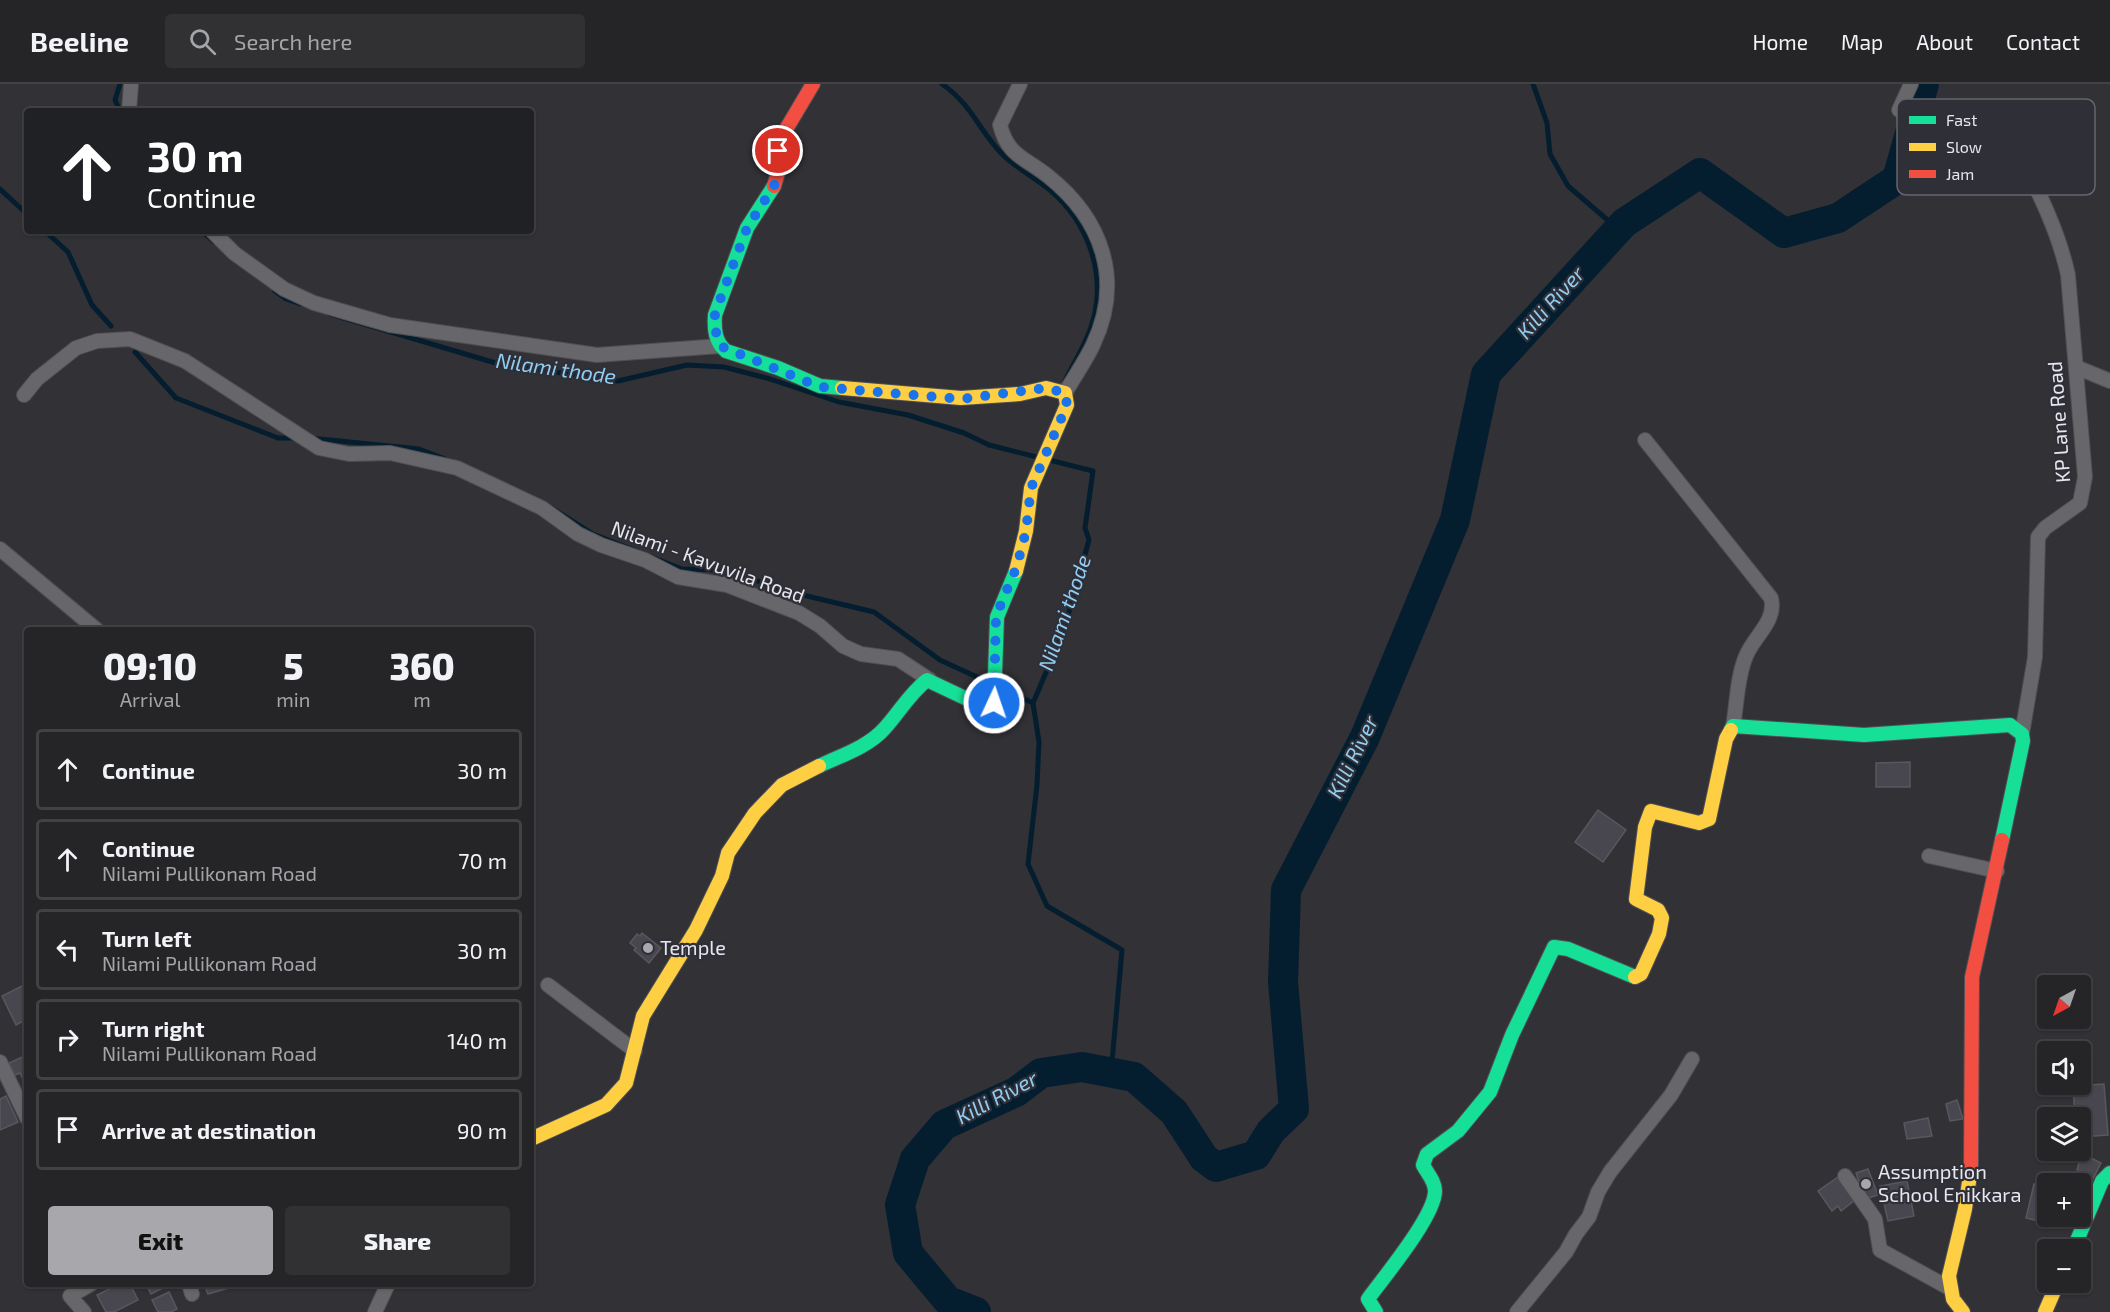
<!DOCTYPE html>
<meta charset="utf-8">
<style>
:root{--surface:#252528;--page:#313134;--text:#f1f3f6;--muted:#a3a5a8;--line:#424245;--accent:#a7a7ac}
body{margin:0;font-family:"Exo 2",sans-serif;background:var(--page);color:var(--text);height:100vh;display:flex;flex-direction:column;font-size:22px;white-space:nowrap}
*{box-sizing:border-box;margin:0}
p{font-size:20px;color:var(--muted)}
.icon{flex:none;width:33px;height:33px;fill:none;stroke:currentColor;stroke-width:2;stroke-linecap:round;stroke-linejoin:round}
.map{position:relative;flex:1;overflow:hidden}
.panel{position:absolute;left:24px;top:543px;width:510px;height:660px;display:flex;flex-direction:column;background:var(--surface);border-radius:6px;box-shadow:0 2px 4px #0004,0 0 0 2px var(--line)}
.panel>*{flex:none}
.guide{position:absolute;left:24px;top:24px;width:510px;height:126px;border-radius:6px;box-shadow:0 2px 4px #0004,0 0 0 2px var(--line);background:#202124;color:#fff;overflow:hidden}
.needle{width:39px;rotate:220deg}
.buttons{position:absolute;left:2037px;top:891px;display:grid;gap:12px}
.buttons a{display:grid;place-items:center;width:54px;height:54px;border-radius:6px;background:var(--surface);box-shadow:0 2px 4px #0004,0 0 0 2px var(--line);font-size:30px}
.pin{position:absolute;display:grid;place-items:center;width:51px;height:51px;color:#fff;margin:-26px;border:3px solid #fff;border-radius:50%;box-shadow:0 2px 6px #0007}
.me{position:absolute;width:66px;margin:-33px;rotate:3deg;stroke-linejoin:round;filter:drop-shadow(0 0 4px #0008)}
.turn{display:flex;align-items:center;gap:21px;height:126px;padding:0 24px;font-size:27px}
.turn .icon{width:78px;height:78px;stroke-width:2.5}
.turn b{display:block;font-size:42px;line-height:51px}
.eta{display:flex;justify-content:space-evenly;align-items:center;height:102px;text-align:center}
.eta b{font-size:36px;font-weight:800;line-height:42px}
.cta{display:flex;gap:12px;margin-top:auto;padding:12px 24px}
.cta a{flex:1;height:69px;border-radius:6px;background:var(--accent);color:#111;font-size:24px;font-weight:800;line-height:69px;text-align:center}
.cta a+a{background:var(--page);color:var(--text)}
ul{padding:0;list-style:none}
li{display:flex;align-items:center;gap:18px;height:81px;margin:0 12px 9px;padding:0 12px;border:3px solid var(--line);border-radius:6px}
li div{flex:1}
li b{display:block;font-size:22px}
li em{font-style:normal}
header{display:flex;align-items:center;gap:36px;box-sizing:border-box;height:84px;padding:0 30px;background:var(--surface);border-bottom:2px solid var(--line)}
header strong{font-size:28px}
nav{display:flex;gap:33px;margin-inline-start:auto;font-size:21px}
.search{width:420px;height:54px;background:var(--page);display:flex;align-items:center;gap:15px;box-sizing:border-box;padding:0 21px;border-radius:6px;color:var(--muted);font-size:22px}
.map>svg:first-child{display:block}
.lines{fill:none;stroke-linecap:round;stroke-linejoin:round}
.stream{stroke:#041e2f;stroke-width:5}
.river{stroke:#041e2f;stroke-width:30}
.building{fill:#484750;stroke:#58585c;stroke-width:1.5}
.street-casing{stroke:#4f4f53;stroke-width:16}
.fast-casing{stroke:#4f4f53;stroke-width:16}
.slow-casing{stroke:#4f4f53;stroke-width:16}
.jam-casing{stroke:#4f4f53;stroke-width:16}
.street{stroke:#67676b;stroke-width:14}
.fast{stroke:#16e098;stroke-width:14}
.slow{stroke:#ffcf43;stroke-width:14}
.jam{stroke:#f24e42;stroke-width:14}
.route{stroke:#1a73e8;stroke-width:10;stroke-dasharray:0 18}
.poi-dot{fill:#a7a7ac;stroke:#2f2f38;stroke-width:2}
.labels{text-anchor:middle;stroke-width:4.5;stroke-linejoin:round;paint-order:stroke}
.street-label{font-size:20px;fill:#e7e6ec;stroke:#2f2f38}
.poi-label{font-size:20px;fill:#e7e6ec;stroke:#2f2f38;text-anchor:start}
.water-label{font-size:21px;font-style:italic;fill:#91cdf2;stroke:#2f2f38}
.key{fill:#2f2f38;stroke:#66666e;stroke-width:1.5}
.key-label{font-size:16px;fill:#e7e6ec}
</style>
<header>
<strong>Beeline</strong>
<div class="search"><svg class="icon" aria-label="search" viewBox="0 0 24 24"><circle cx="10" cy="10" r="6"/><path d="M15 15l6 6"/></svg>Search here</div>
<nav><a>Home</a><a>Map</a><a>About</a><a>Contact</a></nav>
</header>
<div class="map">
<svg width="2110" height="1228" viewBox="0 0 2110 1228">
<rect width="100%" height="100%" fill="#313136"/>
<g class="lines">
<path class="stream" d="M942,0C973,21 981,51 1005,73C1019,85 1035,94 1050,106C1089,139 1108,193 1091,243C1085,262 1074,278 1065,297
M1533,0L1547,39L1550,70L1568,102L1618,145
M120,27L115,16L120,0
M0,105L27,130
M45,147L68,168L92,221L111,242
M202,147L214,158
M275,207L286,215L301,220
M330,230L499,280L618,297L687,281L724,283L770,295L839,318L908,331L964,349L989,361L1093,387L1085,444L1089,456L1064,546L1033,619L1039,658L1037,701L1028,780L1047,822L1122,866L1111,989
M135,268L176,314L278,354H298
M310,354L419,365L445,375
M544,419L593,450L682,485L727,486L782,506L874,528L940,576L990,599
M999,603L1033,619"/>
<path class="river" d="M976,1228L948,1217L908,1169L900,1121L915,1075L944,1041L1016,1008L1041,989L1082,983L1134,993L1174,1028L1204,1074L1216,1083L1256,1071L1271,1047L1294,1025L1283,898L1286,806L1365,653L1455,436L1486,290L1624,139L1700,89L1784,149L1838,134L1897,95L1924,0"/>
</g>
<path class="building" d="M1910,678V703H1876V679Z
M1598,726L1626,746L1603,778L1575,758Z
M642,849L661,864L649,879L634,866L636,864L630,859L637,850L640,852Z
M26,900L27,935L16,941L2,912Z
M27,971V993L23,995L20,989L15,991L9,979Z
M2104,1000L2108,1051L2080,1053V1034H2075L2073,1002Z
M6,1012L18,1038L0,1046V1015Z
M1957,1016L1963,1035L1950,1037L1946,1020Z
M1928,1034L1932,1052L1907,1055L1904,1039Z
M2081,1069L2101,1079L2087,1106L2080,1104V1100H2074Z
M1868,1085L1878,1111L1865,1115L1856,1089Z
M1838,1093L1855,1116L1841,1127L1838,1122L1832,1127L1818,1107Z
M1907,1097L1914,1132L1888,1137L1880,1102Z
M2034,1100L2048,1103V1132H2058L2056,1141L2026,1134Z
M119,1200H130L138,1216L114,1228H106L97,1211Z
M146,1200H171L151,1210Z
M204,1200H228L229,1204L208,1210Z
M169,1208L177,1225L171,1228H158L152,1216Z"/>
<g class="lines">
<g class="street-casing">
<path id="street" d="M1020,0L1000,41C1008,72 1024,73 1048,92C1102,135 1124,196 1093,261C1085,278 1074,293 1065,309
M1899,26L1911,0
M129,27L131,0
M2009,48C2031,94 2057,140 2068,191L2085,393L2080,419L2045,444L2038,453L2035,573L2022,650
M212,147L234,169L284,205L314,219L390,241L597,271L720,262
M2076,283L2110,297
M24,311L37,295L76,264L97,257L130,255L185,277L319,364L349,370L390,369L457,384L542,424L578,450L601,461L645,476L678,493L727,501L799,529L820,542L843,562L861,570L898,575L930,596
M1645,356L1771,514C1777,537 1754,552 1746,572C1737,593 1737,620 1733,642
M0,465L97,546
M1929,772L1997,787
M548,901L635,967
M0,978L27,1034
M1845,1092L1875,1135L1880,1166L1951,1205
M189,1200L192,1210
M84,1228L70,1212L91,1200
M375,1228L388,1200
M1517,1228L1566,1168L1576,1150L1589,1133L1598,1108L1610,1088L1671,1011L1692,975"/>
</g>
<g class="fast-casing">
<path id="fast" d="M774,102L747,144L715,231C714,245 715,258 726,267L778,284L820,302L842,304
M1731,646L1733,642L1864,651L2010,641L2022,650L2023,657L2002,756
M819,682C840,672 868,663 884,645C899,629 909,610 927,596L984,623L994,619L997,533L1016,487
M2073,1166L2102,1097L2110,1089
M1376,1228L1368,1215C1384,1193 1435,1132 1435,1107C1435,1097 1427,1089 1423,1081L1427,1070L1458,1047L1490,1008L1512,951L1554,863L1568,865L1635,893"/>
</g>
<g class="slow-casing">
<path id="slow" d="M842,304L961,314L1020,310L1046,304L1065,309L1067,321L1031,404L1026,447L1016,487
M1635,893L1641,890L1659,850L1662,834L1658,826L1636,815L1645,743L1651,727L1699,739L1709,735L1726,655L1731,646
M531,1055L606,1021L626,999L643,932L696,846L722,792L728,769L755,729L782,701L819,682
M1963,1228L1953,1215L1949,1192L1965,1125L1971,1084
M2045,1228L2058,1198"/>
</g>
<g class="jam-casing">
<path id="jam" d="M774,102L782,76L780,66L785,47L813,0
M1971,1084L1972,893L2002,756"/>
</g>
<use href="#street" class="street"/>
<use href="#fast" class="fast"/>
<use href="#slow" class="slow"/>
<use href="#jam" class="jam"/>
</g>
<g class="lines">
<path class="route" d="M778,67L782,76L774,102L747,144L717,224L713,238L720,262L820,303L961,315L1046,304L1065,309L1067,321L1031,404L1026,447L1017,482L996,532L994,619"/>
</g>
<g class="poi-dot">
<circle cx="648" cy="864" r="6"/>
<circle cx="1866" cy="1100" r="6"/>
</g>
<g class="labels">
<g class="street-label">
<text transform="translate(2059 338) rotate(-94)" y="7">KP Lane Road</text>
<text transform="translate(708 478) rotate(20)" y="7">Nilami - Kavuvila Road</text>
</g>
<g class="poi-label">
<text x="660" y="871">Temple</text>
<text x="1878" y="1095">Assumption<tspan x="1878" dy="23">School Enikkara</tspan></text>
</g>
<g class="water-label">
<text transform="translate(1551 219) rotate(-48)" y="7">Killi River</text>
<text transform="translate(556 285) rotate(8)" y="7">Nilami thode</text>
<text transform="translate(1065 529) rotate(-71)" y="7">Nilami thode</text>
<text transform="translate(1353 673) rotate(-64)" y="7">Killi River</text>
<text transform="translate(997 1014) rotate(-28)" y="7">Killi River</text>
</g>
</g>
<rect x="1897" y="15" width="198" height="96" rx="9" class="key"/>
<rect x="1909" y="32" width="27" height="8" fill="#16e098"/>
<rect x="1909" y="59" width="27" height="8" fill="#ffcf43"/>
<rect x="1909" y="86" width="27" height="8" fill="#f24e42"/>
<g class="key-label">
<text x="1946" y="42">Fast</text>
<text x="1946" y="69">Slow</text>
<text x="1946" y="96">Jam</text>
</g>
</svg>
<div class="buttons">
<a><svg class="needle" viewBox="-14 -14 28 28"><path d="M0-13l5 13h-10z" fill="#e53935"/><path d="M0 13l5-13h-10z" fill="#a3a5a8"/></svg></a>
<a><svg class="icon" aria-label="sound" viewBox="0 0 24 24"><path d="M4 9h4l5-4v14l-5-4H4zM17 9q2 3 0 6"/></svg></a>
<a><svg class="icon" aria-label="layers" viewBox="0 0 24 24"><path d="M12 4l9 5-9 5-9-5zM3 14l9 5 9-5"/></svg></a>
<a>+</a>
<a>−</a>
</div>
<div class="pin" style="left:778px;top:67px;background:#d93025"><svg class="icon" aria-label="arrive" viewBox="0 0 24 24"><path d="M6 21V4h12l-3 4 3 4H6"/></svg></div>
<svg class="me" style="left:994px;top:619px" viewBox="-20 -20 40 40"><circle r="17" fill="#1a73e8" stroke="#fff" stroke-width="3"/><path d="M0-11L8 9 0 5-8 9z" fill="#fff"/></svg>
<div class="guide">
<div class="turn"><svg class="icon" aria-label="ahead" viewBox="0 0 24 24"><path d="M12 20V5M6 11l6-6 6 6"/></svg><div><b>30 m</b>Continue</div></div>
</div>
<section class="panel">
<div class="eta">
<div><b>09:10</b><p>Arrival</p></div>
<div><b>5</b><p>min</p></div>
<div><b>360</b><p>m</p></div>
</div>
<ul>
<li><svg class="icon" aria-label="ahead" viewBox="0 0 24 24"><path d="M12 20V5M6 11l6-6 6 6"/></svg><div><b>Continue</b></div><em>30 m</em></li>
<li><svg class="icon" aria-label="ahead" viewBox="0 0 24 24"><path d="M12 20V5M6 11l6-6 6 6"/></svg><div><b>Continue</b><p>Nilami Pullikonam Road</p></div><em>70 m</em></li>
<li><svg class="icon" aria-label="left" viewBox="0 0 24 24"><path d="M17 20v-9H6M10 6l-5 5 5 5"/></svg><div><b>Turn left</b><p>Nilami Pullikonam Road</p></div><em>30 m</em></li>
<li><svg class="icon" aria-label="right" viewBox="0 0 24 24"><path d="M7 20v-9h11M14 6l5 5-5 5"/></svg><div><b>Turn right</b><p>Nilami Pullikonam Road</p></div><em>140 m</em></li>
<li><svg class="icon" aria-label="arrive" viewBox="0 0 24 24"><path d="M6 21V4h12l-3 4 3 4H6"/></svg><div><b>Arrive at destination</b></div><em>90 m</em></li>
</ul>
<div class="cta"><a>Exit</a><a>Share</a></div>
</section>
</div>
